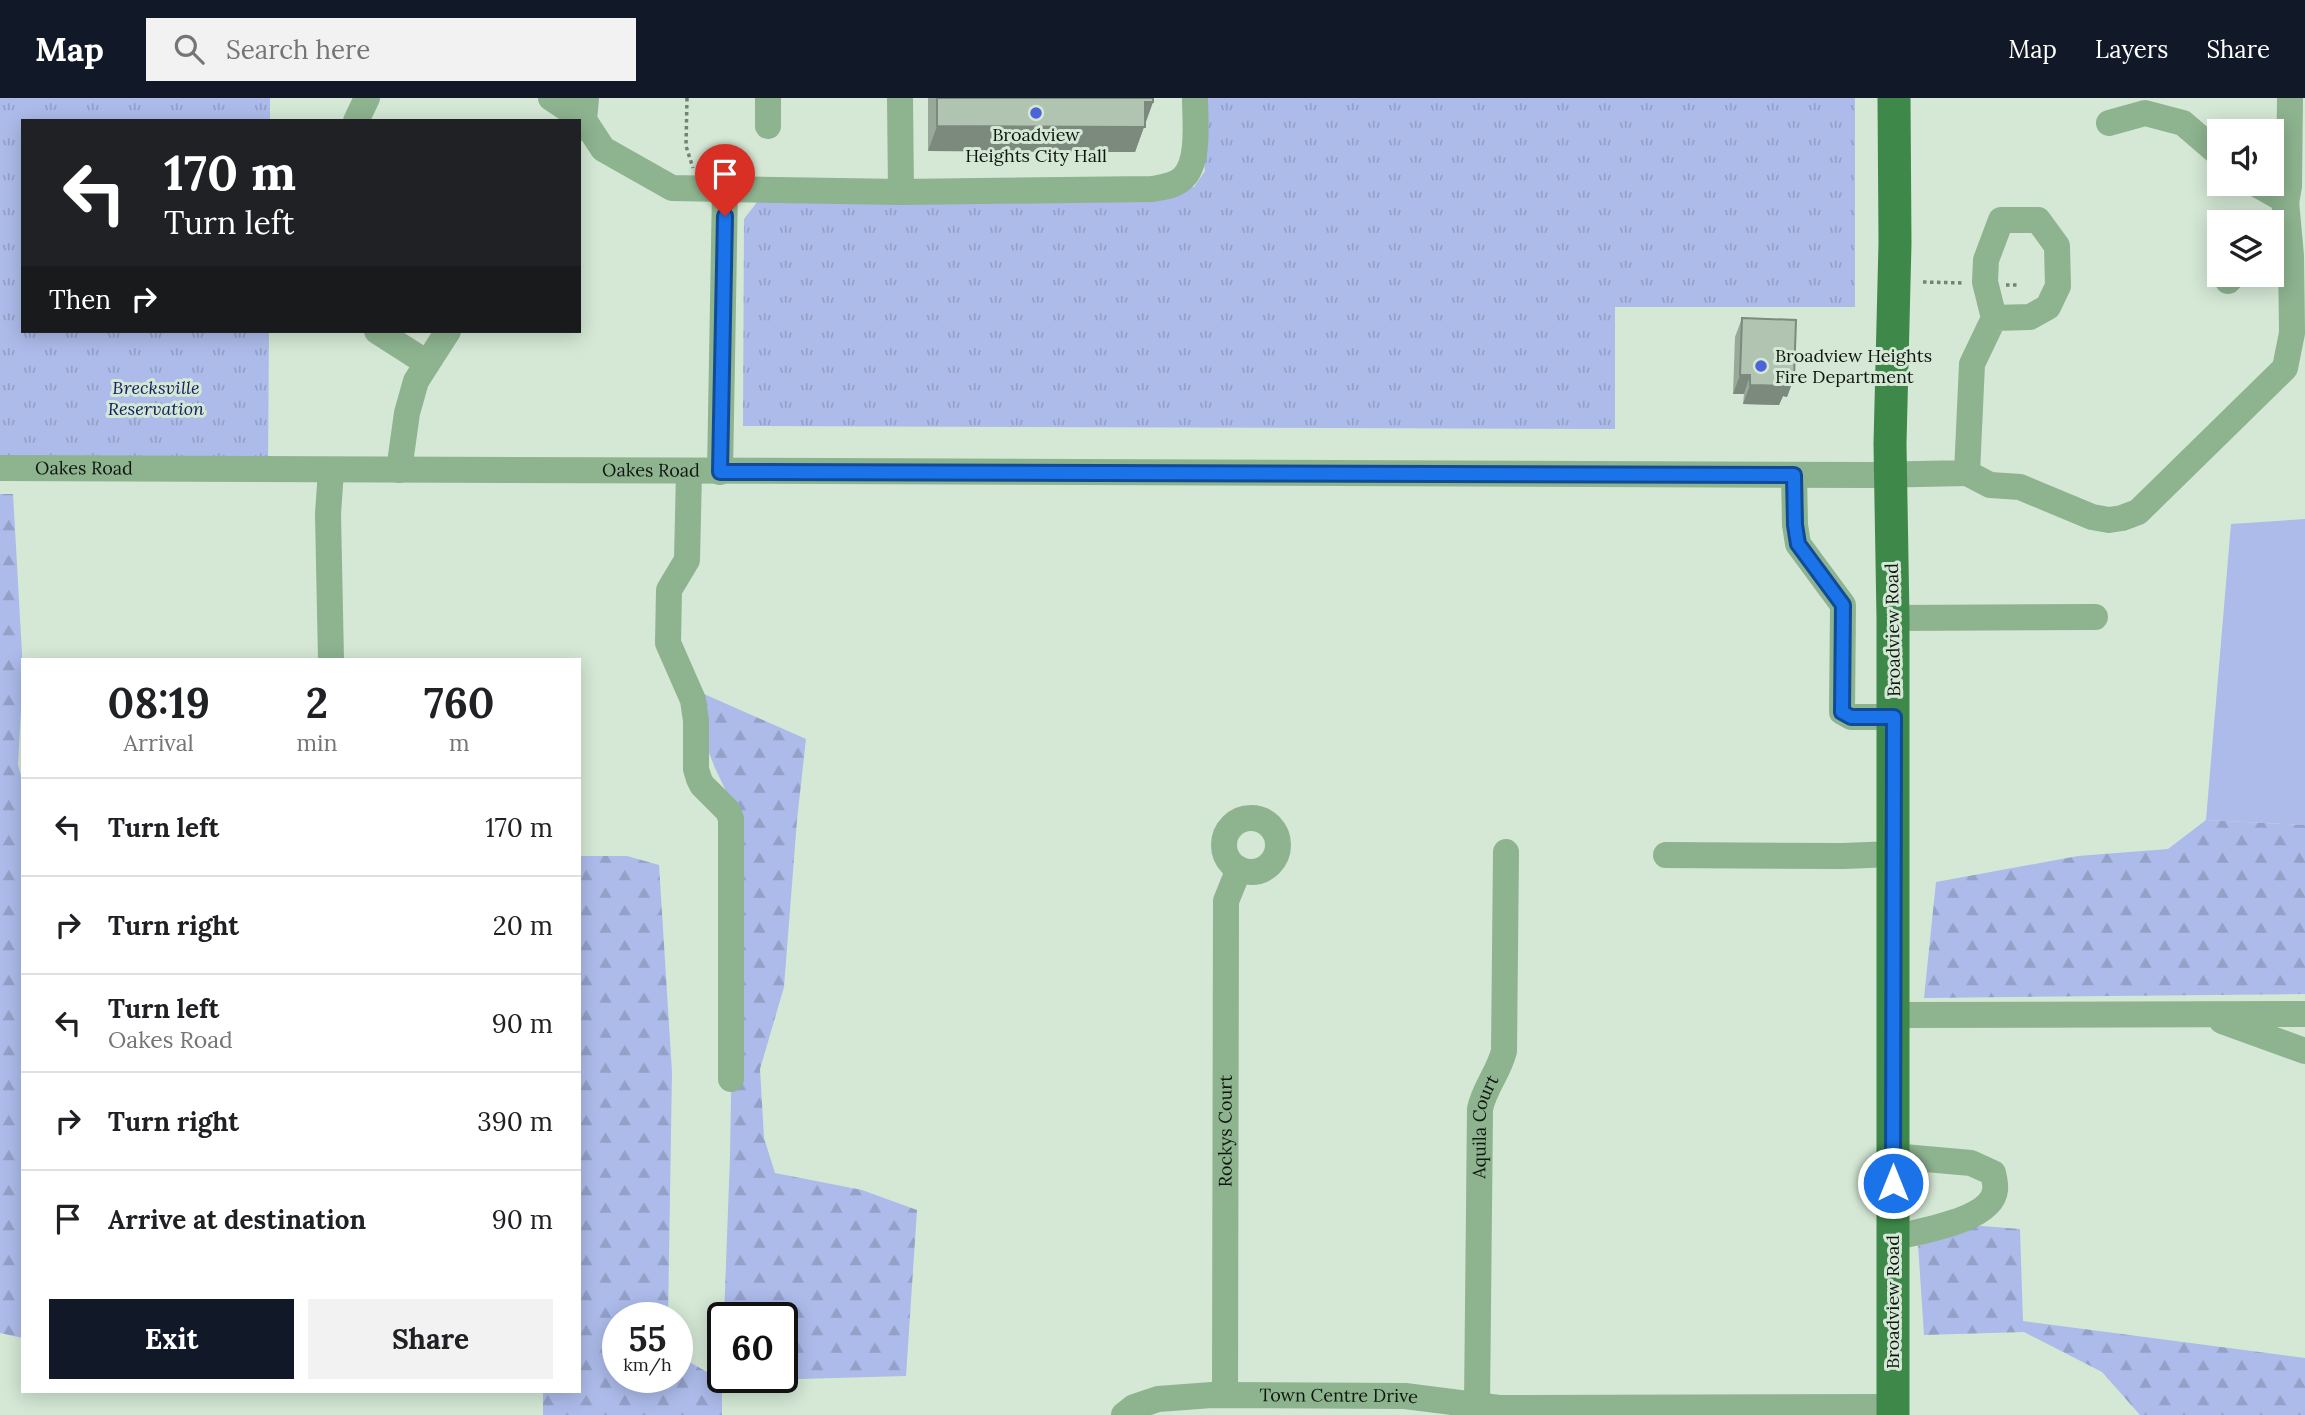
<!DOCTYPE html>
<style>
:root{--surface:#fff;--page:#f2f2f2;--text:#202124;--muted:#757577;--line:#e0e0e0;--accent:#111827}
body{margin:0;font-family:Lora,serif;background:var(--page);color:var(--text);height:100vh;display:flex;flex-direction:column;font-size:26px;white-space:nowrap}
*{box-sizing:border-box;margin:0}
p{font-size:23px;color:var(--muted)}
.icon{flex:none;width:38px;height:38px;fill:none;stroke:currentColor;stroke-width:2;stroke-linecap:round;stroke-linejoin:round}
.map{position:relative;flex:1;overflow:hidden}
.details{position:absolute;left:21px;top:560px;width:560px;height:735px;display:flex;flex-direction:column;background:var(--surface);border-radius:0px;box-shadow:0 4px 18px #0003}
.details>*{flex:none}
.banner{position:absolute;left:21px;top:21px;width:560px;height:214px;border-radius:0px;box-shadow:0 4px 18px #0003;background:#202124;color:#fff;overflow:hidden}
.controls{position:absolute;left:2207px;top:21px;display:grid;gap:14px}
.controls a{display:grid;place-items:center;width:77px;height:77px;border-radius:0px;background:var(--surface);box-shadow:0 4px 18px #0003;font-size:35px}
.speed{position:absolute;left:602px;top:1204px;display:flex;gap:14px;font-size:35px;font-weight:700;text-align:center}
.speed>*{display:grid;place-content:center;width:91px;height:91px;border-radius:50%;background:var(--surface);box-shadow:0 4px 18px #0003;line-height:1}
.speed small{font-size:18px;font-weight:400}
.speed .limit{border:4px solid #111;border-radius:10px;background:#fff;color:#111}
.pin{position:absolute;display:grid;place-items:center;width:60px;height:60px;color:#fff;margin:-72px -30px;border-radius:50% 50% 50% 0;rotate:-45deg;box-shadow:0 0 7px #0007}
.pin .icon{rotate:45deg}
.me{position:absolute;width:77px;margin:-38px;rotate:0deg;stroke-linejoin:round;filter:drop-shadow(0 0 5px #0008)}
.turn{display:flex;align-items:center;gap:24px;height:147px;padding:0 28px;font-size:32px}
.turn .icon{width:91px;height:91px;stroke-width:2.5}
.turn b{display:block;font-size:49px;line-height:60px}
.then{display:flex;align-items:center;height:66px;padding:0 28px;background:#0003;gap:14px;font-size:26px}
.eta{display:flex;justify-content:space-evenly;align-items:center;height:119px;text-align:center}
.eta b{font-size:42px;font-weight:700;line-height:49px}
.cta{display:flex;gap:14px;margin-top:auto;padding:14px 28px}
.cta a{flex:1;height:80px;border-radius:0px;background:var(--accent);color:#fff;font-size:28px;font-weight:700;line-height:80px;text-align:center}
.cta a+a{background:var(--page);color:var(--text)}
ul{padding:0;list-style:none}
li{display:flex;align-items:center;gap:21px;height:98px;padding:0 28px;border-top:2px solid var(--line)}
li div{flex:1}
li b{display:block;font-size:26px}
li em{font-style:normal}
header{display:flex;align-items:center;gap:42px;box-sizing:border-box;height:98px;padding:0 35px;background:var(--accent);color:#fff}
header strong{font-size:33px}
nav{display:flex;gap:38px;margin-inline-start:auto;font-size:24px}
.search{width:490px;height:63px;background:var(--page);display:flex;align-items:center;gap:18px;box-sizing:border-box;padding:0 24px;border-radius:0px;color:var(--muted);font-size:26px}
.map>svg:first-child{display:block}
.grass{fill:#acbbea}
.forest{fill:url(#forest-firs)}
.park{fill:url(#park-tufts)}
.lines{fill:none;stroke-linecap:round;stroke-linejoin:round}
.path{stroke:#748275;stroke-width:3.5;stroke-dasharray:3.5 3.5;stroke-linecap:butt}
.minor{stroke:#8db38f;stroke-width:26}
.major{stroke:#3e8949;stroke-width:33}
.wall{fill:#98a999}
.shaded-wall{fill:#7c897d}
.building{fill:#b1c4b2;stroke:#7c897d;stroke-width:2}
.route-casing{stroke:#114b97;stroke-width:18}
.route{stroke:#1a73e8;stroke-width:12}
.poi-dot{fill:#4b64d8;stroke:#d4e8d5;stroke-width:2.5}
.labels{text-anchor:middle;stroke-width:6;stroke-linejoin:round;paint-order:stroke}
.poi-label{font-size:18px;fill:#0f160f;stroke:#d4e8d5}
.park-label{font-size:18px;font-style:italic;fill:#172162;stroke:#d4e8d5}
.street-label{font-size:18px;fill:#0f160f;stroke:#d4e8d5}
</style>
<header>
<strong>Map</strong>
<div class="search"><svg class="icon" aria-label="search" viewBox="0 0 24 24"><circle cx="10" cy="10" r="6"/><path d="M15 15l6 6"/></svg>Search here</div>
<nav><a>Map</a><a>Layers</a><a>Share</a></nav>
</header>
<div class="map">
<svg width="2305" height="1317" viewBox="0 0 2305 1317">
<defs>
<pattern id="forest-firs" width="22" height="20" patternUnits="userSpaceOnUse" patternTransform="scale(1.75)"><rect width="22" height="20" fill="#acbbea"/><path d="M5 1l3.5 6h-7zM16 11l3.5 6h-7z" fill="#93a0c8"/></pattern>
<pattern id="park-tufts" width="24" height="20" patternUnits="userSpaceOnUse" patternTransform="scale(1.75)"><rect width="24" height="20" fill="#acbbea"/><path d="M3 7l-1-3M5 7V3M7 7l1-3M15 17l-1-3M17 17v-4M19 17l1-3" fill="none" stroke="#93a0c8"/></pattern>
</defs>
<rect width="100%" height="100%" fill="#d4e8d5"/>
<path class="grass" d="M2305,421V727L2206,722L2231,426Z"/>
<path class="forest" d="M0,396H13L23,573L18,667L23,685V1240L0,1235Z
M704,596L806,641L797,722L784,889L760,971L764,1040L775,1075L862,1092L917,1112L906,1278L722,1283V1317H543V1293H579V758H627L659,767L672,974L668,1220H618V1279H677V1257L721,1282L723,1259V1279H782V1220H724L730,1059L736,714L715,670L704,642Z
M2206,722L2305,727V896L1924,900L1936,784L2078,758L2168,751Z
M1969,1127L2020,1131L2023,1223L2305,1260V1317H2140L2102,1274L2024,1234L1924,1237L1918,1146Z"/>
<path class="park" d="M0,0H270V23H23V233H269L268,368L0,366Z
M1203,0H1855V209H1615V331L743,328L744,121L758,103L1194,89L1205,73L1202,46Z"/>
<g class="lines">
<path class="path" d="M687,0L686,48L693,70
M1923,184L1964,185
M2006,187H2018"/>
<g class="minor">
<path d="M551,0L584,22L579,30"/>
<path d="M586,0L584,22L603,51L672,90L725,91"/>
<path d="M768,0V28"/>
<path d="M900,0L901,94"/>
<path d="M356,23L367,0"/>
<path d="M2109,25L2145,15L2183,25L2219,56"/>
<path d="M2284,117L2289,88L2290,0"/>
<path d="M2228,183L2234,177"/>
<path d="M377,233L427,265"/>
<path id="s1" d="M0,370L1871,377L1967,375L1972,266L1994,220L1985,184L1986,162L2001,122H2038L2057,148L2058,188L2048,209L2030,219L1994,220"/>
<path d="M399,372L407,315L416,283L448,233"/>
<path d="M689,374L687,462L669,492L668,545L693,602L696,623V671L699,681L702,687L728,713L731,721V981"/>
<path d="M720,374L725,91L901,94L1152,91C1163,89 1175,88 1183,80C1200,64 1195,22 1195,0"/>
<path d="M1967,375L1990,387L2020,389L2092,419L2109,422L2122,420L2138,414L2285,270L2292,235L2291,158L2286,103L2256,86"/>
<path d="M1794,377L1795,427L1798,446L1843,507L1842,614L1851,619H1893"/>
<path d="M1893,520L2095,519"/>
<path d="M331,562L328,416L331,372"/>
<circle cx="1251" cy="747" r="27"/>
<path d="M1666,757L1843,758L1893,756"/>
<path d="M1893,917L2305,916"/>
<path d="M2222,923L2305,953"/>
<path d="M1892,1058L1971,1065L1993,1075C1994,1080 1996,1087 1995,1092C1992,1123 1918,1133 1893,1140"/>
<path id="s2" d="M1225,1297L1226,803L1239,771"/>
<path id="s3" d="M1477,1308L1480,1011C1484,990 1499,974 1504,953L1506,754"/>
<path id="s4" d="M1124,1317L1134,1309L1158,1301L1212,1297L1405,1298L1499,1310L1893,1309"/>
</g>
<path class="major" d="M1893,1317V520L1890,346L1895,145L1894,0"/>
</g>
<path class="wall" d="M928,0H1153V4L1135,54L928,53Z
M1742,220L1794,280L1787,299L1783,298L1779,307L1743,306L1744,296H1733L1735,239Z"/>
<path class="shaded-wall" d="M1145,4H1153L1135,54L928,53L937,28Z
M1740,277H1750L1744,296H1733Z
M1787,279L1794,280L1787,299L1783,298L1779,307L1743,306L1750,287Z"/>
<path class="building" d="M937,0H1153V4H1145V29L937,28Z
M1742,220L1796,222L1794,280L1787,279L1786,288L1750,287V277H1740Z"/>
<g class="lines">
<g class="route-casing">
<path id="route" d="M725,118L720,374L1794,377L1795,427L1798,446L1843,507L1842,614L1851,619H1894L1893,1085"/>
</g>
<use href="#route" class="route"/>
</g>
<g class="poi-dot">
<circle cx="1036" cy="15" r="7"/>
<circle cx="1761" cy="268" r="7"/>
</g>
<g class="labels">
<g class="poi-label">
<text x="1036" y="43">Broadview<tspan x="1036" dy="21">Heights City Hall</tspan></text>
<text x="1775" y="264" text-anchor="start">Broadview Heights<tspan x="1775" dy="21">Fire Department</tspan></text>
</g>
<g class="park-label">
<text x="156" y="296">Brecksville<tspan x="156" dy="21">Reservation</tspan></text>
</g>
<g class="street-label">
<text dy="6" stroke="none"><textPath href="#s1" startOffset="84">Oakes Road</textPath></text>
<text dy="6" stroke="none"><textPath href="#s1" startOffset="651">Oakes Road</textPath></text>
<text transform="translate(1893 532) rotate(-91)" y="6">Broadview Road</text>
<text dy="6" stroke="none"><textPath href="#s3" startOffset="280">Aquila Court</textPath></text>
<text dy="6" stroke="none"><textPath href="#s2" startOffset="264">Rockys Court</textPath></text>
<text transform="translate(1893 1204) rotate(-90)" y="6">Broadview Road</text>
<text dy="6" stroke="none"><textPath href="#s4" startOffset="219">Town Centre Drive</textPath></text>
</g>
</g>
</svg>
<div class="controls">
<a><svg class="icon" aria-label="sound" viewBox="0 0 24 24"><path d="M4 9h4l5-4v14l-5-4H4zM17 9q2 3 0 6"/></svg></a>
<a><svg class="icon" aria-label="layers" viewBox="0 0 24 24"><path d="M12 4l9 5-9 5-9-5zM3 14l9 5 9-5"/></svg></a>
</div>
<div class="speed"><div>55<small>km/h</small></div><div class="limit">60</div></div>
<div class="pin" style="left:725px;top:118px;background:#d93025"><svg class="icon" aria-label="arrive" viewBox="0 0 24 24"><path d="M6 21V4h12l-3 4 3 4H6"/></svg></div>
<svg class="me" style="left:1893px;top:1085px" viewBox="-20 -20 40 40"><circle r="17" fill="#1a73e8" stroke="#fff" stroke-width="3"/><path d="M0-11L8 9 0 5-8 9z" fill="#fff"/></svg>
<div class="banner">
<div class="turn"><svg class="icon" aria-label="left" viewBox="0 0 24 24"><path d="M17 20v-9H6M10 6l-5 5 5 5"/></svg><div><b>170 m</b>Turn left</div></div>
<div class="then">Then<svg class="icon" aria-label="right" viewBox="0 0 24 24"><path d="M7 20v-9h11M14 6l5 5-5 5"/></svg></div>
</div>
<section class="details">
<div class="eta">
<div><b>08:19</b><p>Arrival</p></div>
<div><b>2</b><p>min</p></div>
<div><b>760</b><p>m</p></div>
</div>
<ul>
<li><svg class="icon" aria-label="left" viewBox="0 0 24 24"><path d="M17 20v-9H6M10 6l-5 5 5 5"/></svg><div><b>Turn left</b></div><em>170 m</em></li>
<li><svg class="icon" aria-label="right" viewBox="0 0 24 24"><path d="M7 20v-9h11M14 6l5 5-5 5"/></svg><div><b>Turn right</b></div><em>20 m</em></li>
<li><svg class="icon" aria-label="left" viewBox="0 0 24 24"><path d="M17 20v-9H6M10 6l-5 5 5 5"/></svg><div><b>Turn left</b><p>Oakes Road</p></div><em>90 m</em></li>
<li><svg class="icon" aria-label="right" viewBox="0 0 24 24"><path d="M7 20v-9h11M14 6l5 5-5 5"/></svg><div><b>Turn right</b></div><em>390 m</em></li>
<li><svg class="icon" aria-label="arrive" viewBox="0 0 24 24"><path d="M6 21V4h12l-3 4 3 4H6"/></svg><div><b>Arrive at destination</b></div><em>90 m</em></li>
</ul>
<div class="cta"><a>Exit</a><a>Share</a></div>
</section>
</div>
